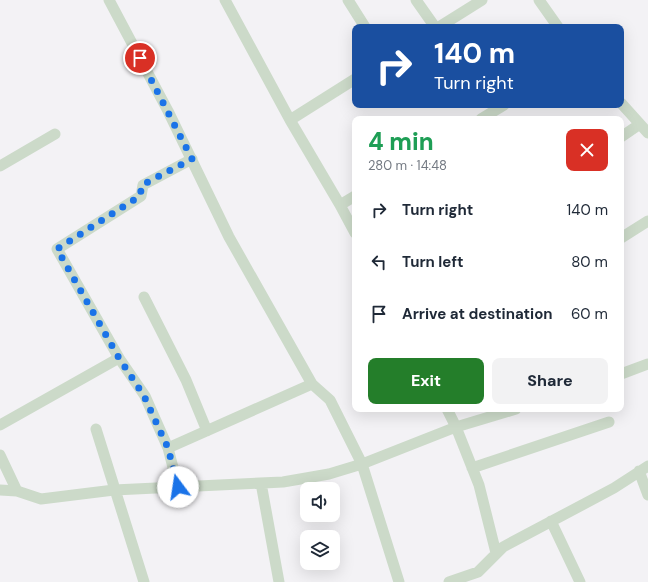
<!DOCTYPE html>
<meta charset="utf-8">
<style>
:root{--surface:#fff;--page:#f2f2f3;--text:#1f2937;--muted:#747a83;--accent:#247e2a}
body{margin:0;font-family:"DM Sans",sans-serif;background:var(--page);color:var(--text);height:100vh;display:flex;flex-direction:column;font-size:15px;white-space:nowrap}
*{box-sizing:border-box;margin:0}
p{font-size:13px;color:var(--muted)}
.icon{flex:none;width:22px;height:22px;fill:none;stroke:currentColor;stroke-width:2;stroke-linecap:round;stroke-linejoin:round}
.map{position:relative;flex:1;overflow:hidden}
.drawer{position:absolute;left:352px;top:116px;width:272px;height:296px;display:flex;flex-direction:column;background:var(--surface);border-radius:8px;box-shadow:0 4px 16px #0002}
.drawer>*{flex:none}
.top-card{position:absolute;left:352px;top:24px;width:272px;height:84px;border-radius:8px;box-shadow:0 4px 16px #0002;background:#1a4fa0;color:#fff;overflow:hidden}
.tools{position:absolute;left:300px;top:482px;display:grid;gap:8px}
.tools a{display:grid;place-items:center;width:40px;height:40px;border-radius:8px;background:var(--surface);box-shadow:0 4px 16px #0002;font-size:20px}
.pin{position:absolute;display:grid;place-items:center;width:34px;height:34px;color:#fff;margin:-17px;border:2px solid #fff;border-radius:50%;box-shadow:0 1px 4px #0007}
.me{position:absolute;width:44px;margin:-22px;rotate:346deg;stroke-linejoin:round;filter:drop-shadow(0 0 3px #0008)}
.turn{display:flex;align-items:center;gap:14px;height:84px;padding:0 16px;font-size:18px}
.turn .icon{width:52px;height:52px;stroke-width:2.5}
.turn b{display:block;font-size:28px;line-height:34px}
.round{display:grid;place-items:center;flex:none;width:42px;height:42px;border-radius:8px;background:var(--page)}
.overview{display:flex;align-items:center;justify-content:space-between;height:68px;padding:0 16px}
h1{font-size:24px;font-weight:800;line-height:30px;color:#1e9e55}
.action{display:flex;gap:8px;margin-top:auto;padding:8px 16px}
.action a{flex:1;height:46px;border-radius:8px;background:var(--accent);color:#fff;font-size:16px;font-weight:800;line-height:46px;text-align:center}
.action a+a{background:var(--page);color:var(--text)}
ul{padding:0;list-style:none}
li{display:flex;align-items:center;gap:12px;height:52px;padding:0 16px}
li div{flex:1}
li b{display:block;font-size:15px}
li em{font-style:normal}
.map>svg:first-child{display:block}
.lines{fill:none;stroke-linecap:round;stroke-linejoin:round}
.minor{stroke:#ccdac9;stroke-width:11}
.route{stroke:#1a73e8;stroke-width:7;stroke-dasharray:0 12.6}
</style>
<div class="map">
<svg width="648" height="582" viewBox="0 0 648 582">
<rect width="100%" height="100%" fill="#f3f2f5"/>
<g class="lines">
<path class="minor" d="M109,0L168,111L229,237L312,384L168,448L178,487
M225,0L290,120L355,79
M348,0L365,27
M416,0L435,27
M539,0L558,27
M439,27L482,0
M621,103L648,133
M481,119L504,105
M290,120L340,205
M621,137L640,124
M0,166L55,134
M355,196L340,205L355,233
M621,238L648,221
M144,297L186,380L207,431
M119,358L57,249L141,196L143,185L192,159
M621,374L648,364
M312,384L330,400L362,464L399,582
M0,425L119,358L145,396L168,448
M96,429L144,582
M0,455L17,491
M472,468L609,422
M639,471L648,495
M261,483L279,582
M0,490L17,491L41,499L114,490L283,482L329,474L362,464L456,427L447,409
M551,521L580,582
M496,553L479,485L456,427L516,409
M449,582L478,572L503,547L614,488L648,466"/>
</g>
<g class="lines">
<path class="route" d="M140,58L192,159L142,185L140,196L57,249L119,358L144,396L168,448L178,487"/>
</g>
</svg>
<div class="tools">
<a><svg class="icon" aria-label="sound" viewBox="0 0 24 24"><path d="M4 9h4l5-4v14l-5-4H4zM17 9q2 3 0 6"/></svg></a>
<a><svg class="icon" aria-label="layers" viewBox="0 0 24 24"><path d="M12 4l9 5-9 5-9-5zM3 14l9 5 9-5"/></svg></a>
</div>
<div class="pin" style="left:140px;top:58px;background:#d93025"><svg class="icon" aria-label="arrive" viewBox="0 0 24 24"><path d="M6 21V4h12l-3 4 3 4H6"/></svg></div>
<svg class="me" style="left:178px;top:487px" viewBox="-20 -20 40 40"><circle r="19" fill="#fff"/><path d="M0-13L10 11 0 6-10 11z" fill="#1a73e8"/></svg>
<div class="top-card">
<div class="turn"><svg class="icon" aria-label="right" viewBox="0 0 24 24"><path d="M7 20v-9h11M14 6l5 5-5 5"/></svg><div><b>140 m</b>Turn right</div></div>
</div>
<section class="drawer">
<div class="overview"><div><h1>4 min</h1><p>280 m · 14:48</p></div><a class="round" style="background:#d93025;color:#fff"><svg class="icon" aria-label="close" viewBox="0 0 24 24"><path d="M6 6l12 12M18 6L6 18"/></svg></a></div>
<ul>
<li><svg class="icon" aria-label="right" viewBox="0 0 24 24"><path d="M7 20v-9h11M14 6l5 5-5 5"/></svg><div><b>Turn right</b></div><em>140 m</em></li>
<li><svg class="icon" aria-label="left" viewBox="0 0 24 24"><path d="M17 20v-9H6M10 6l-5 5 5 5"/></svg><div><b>Turn left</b></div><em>80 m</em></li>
<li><svg class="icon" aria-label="arrive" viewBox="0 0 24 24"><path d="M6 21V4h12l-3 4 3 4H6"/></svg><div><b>Arrive at destination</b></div><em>60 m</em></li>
</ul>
<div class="action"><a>Exit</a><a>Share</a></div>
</section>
</div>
